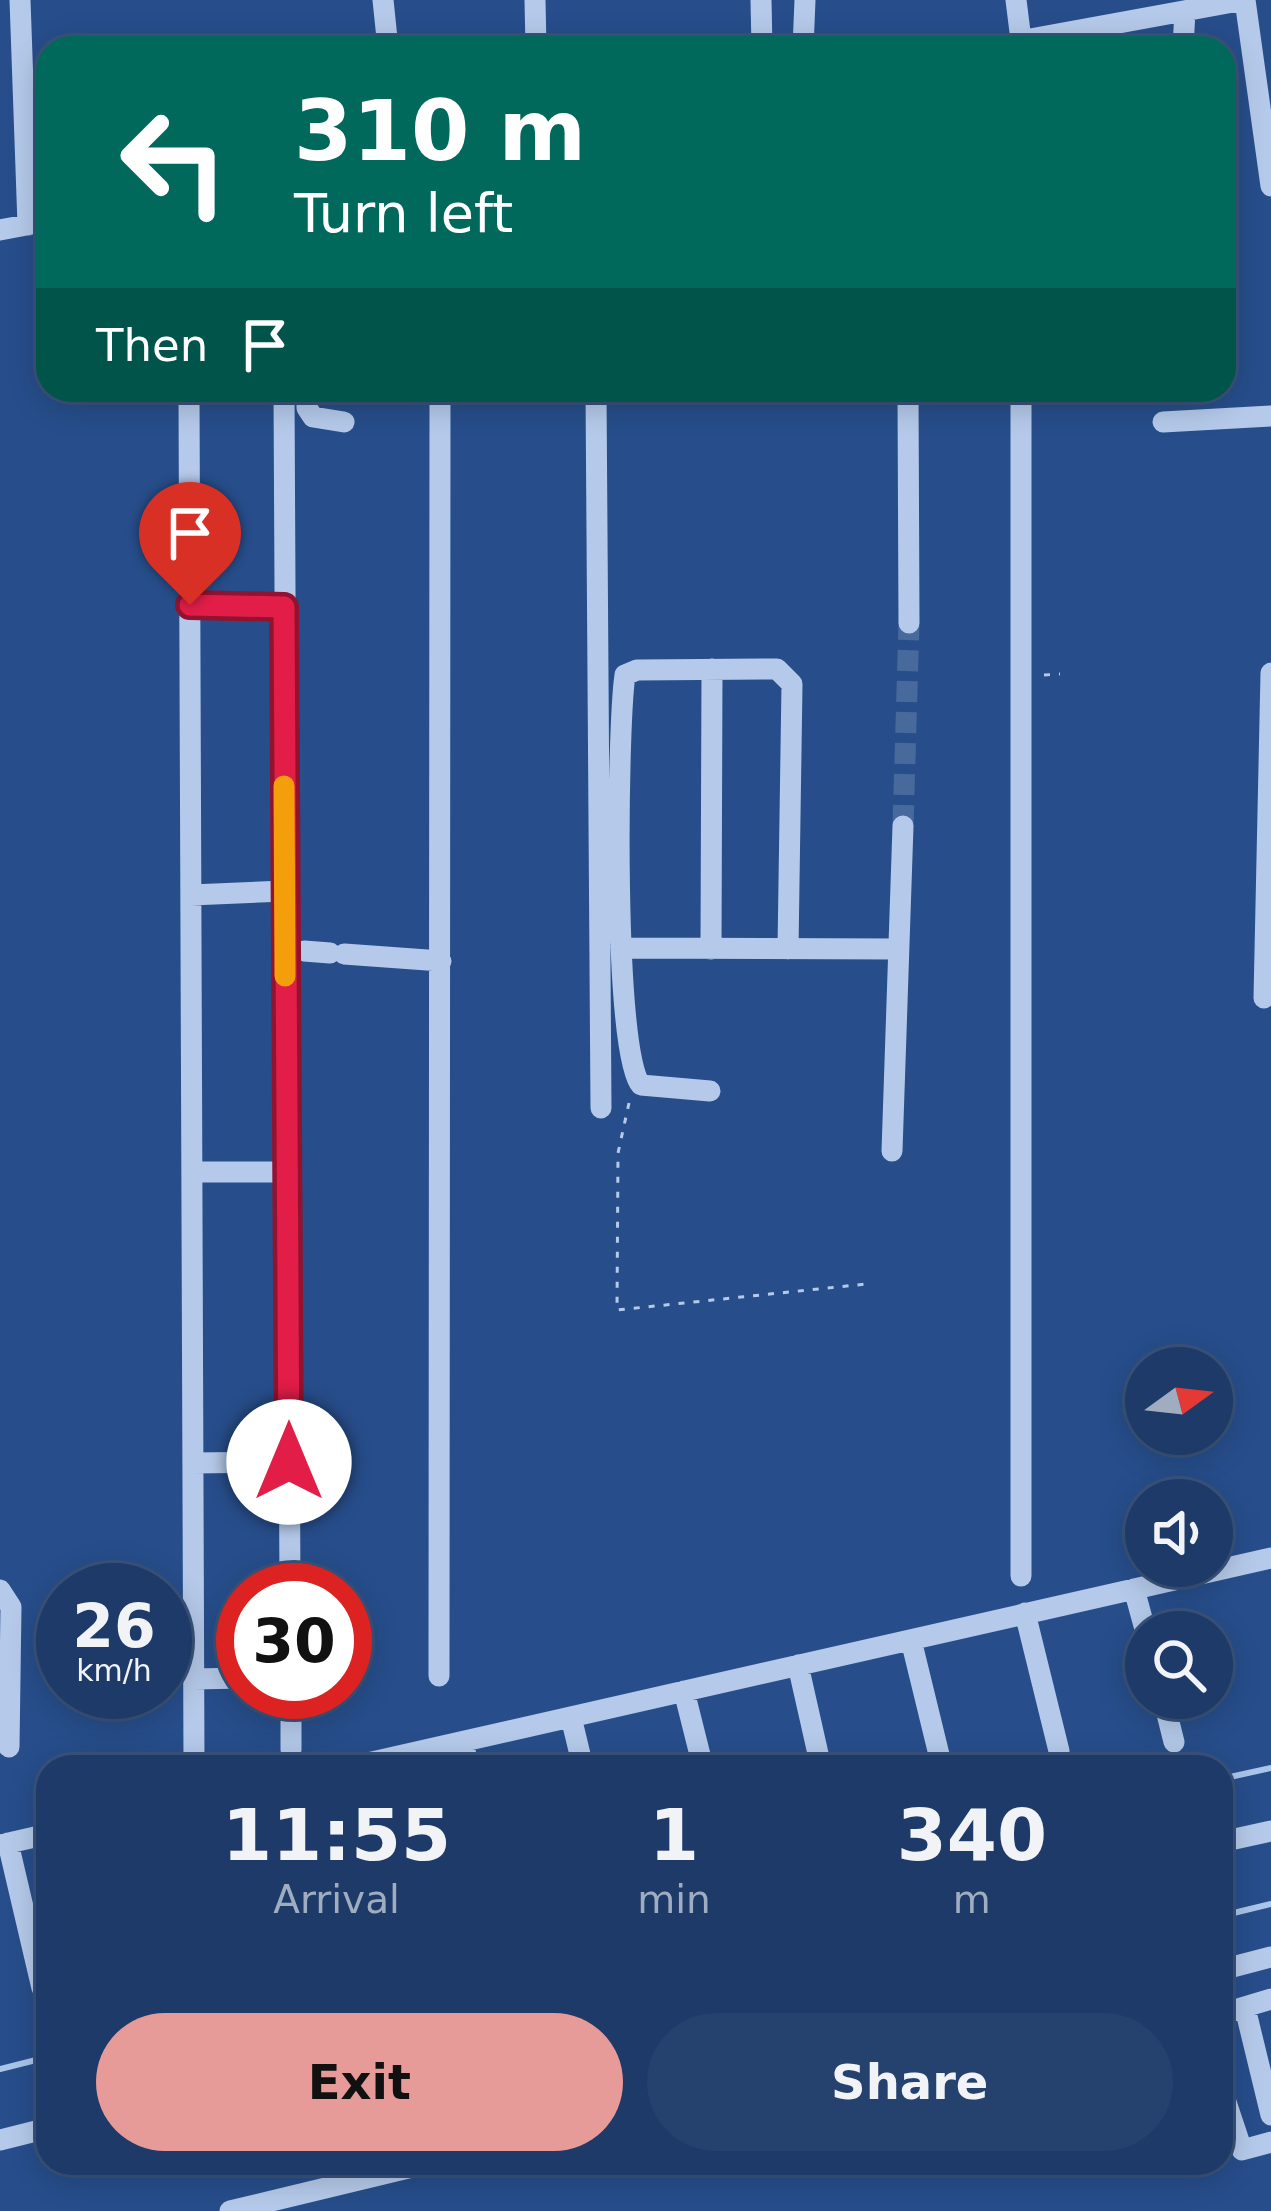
<!DOCTYPE html>
<style>
:root{--surface:#1d3a68;--page:#25416e;--text:#f1f3f6;--muted:#a0adc0;--line:#3b547c;--accent:#e69b98}
body{margin:0;font-family:"DejaVu Sans",sans-serif;background:var(--page);color:var(--text);height:100vh;display:flex;flex-direction:column;font-size:45px;white-space:nowrap}
*{box-sizing:border-box;margin:0}
p{font-size:39px;color:var(--muted)}
.icon{flex:none;width:66px;height:66px;fill:none;stroke:currentColor;stroke-width:2;stroke-linecap:round;stroke-linejoin:round}
.map{position:relative;flex:1;overflow:hidden}
.drawer{position:absolute;left:36px;top:1755px;width:1197px;height:420px;display:flex;flex-direction:column;background:var(--surface);border-radius:36px;box-shadow:0 6px 30px #0003,0 0 0 3px var(--line)}
.drawer>*{flex:none}
.hud{position:absolute;left:36px;top:36px;width:1200px;height:366px;border-radius:36px;box-shadow:0 6px 30px #0003,0 0 0 3px var(--line);background:#00695c;color:#fff;overflow:hidden}
.needle{width:78px;rotate:75deg}
.controls{position:absolute;left:1125px;top:1347px;display:grid;gap:24px}
.controls a{display:grid;place-items:center;width:108px;height:108px;border-radius:50%;background:var(--surface);box-shadow:0 6px 30px #0003,0 0 0 3px var(--line);font-size:60px}
.speed{position:absolute;left:36px;top:1563px;display:flex;gap:24px;font-size:60px;font-weight:700;text-align:center}
.speed>*{display:grid;place-content:center;width:156px;height:156px;border-radius:50%;background:var(--surface);box-shadow:0 6px 30px #0003,0 0 0 3px var(--line);line-height:1}
.speed small{font-size:30px;font-weight:400}
.speed .limit{border:18px solid #d22;background:#fff;color:#111}
.pin{position:absolute;display:grid;place-items:center;width:102px;height:102px;color:#fff;margin:-123px -51px;border-radius:50% 50% 50% 0;rotate:-45deg;box-shadow:0 0 12px #0007}
.pin .icon{rotate:45deg}
.me{position:absolute;width:132px;margin:-66px;rotate:0deg;stroke-linejoin:round;filter:drop-shadow(0 0 9px #0008)}
.turn{display:flex;align-items:center;gap:42px;height:252px;padding:0 60px;font-size:54px}
.turn .icon{width:156px;height:156px;stroke-width:2.5}
.turn b{display:block;font-size:84px;line-height:102px}
.then{display:flex;align-items:center;height:114px;padding:0 60px;background:#0003;gap:24px;font-size:45px}
.eta{display:flex;justify-content:space-evenly;align-items:center;height:204px;text-align:center}
.eta b{font-size:72px;font-weight:800;line-height:84px}
.button{display:flex;gap:24px;margin-top:auto;padding:24px 60px}
.button a{flex:1;height:138px;border-radius:72px;background:var(--accent);color:#111;font-size:48px;font-weight:800;line-height:138px;text-align:center}
.button a+a{background:var(--page);color:var(--text)}
.map>svg:first-child{display:block}
.lines{fill:none;stroke-linecap:round;stroke-linejoin:round}
.stream{stroke:#aac5ea;stroke-width:6}
.minor-tunnel{stroke:#47699c;stroke-width:21;stroke-dasharray:21 10;stroke-linecap:butt}
.path{stroke:#b5caea;stroke-width:3;stroke-dasharray:6 9;stroke-linecap:butt}
.minor{stroke:#b5caea;stroke-width:21}
.route-casing{stroke:#92132f;stroke-width:30}
.route{stroke:#e11d48;stroke-width:21}
.slow{stroke:#f59e0b;stroke-width:21}
</style>
<div class="map">
<svg width="1271" height="2211" viewBox="0 0 1271 2211">
<rect width="100%" height="100%" fill="#274e8b"/>
<g class="lines">
<path class="stream" d="M1221,1779L1271,1768
M1221,1916L1271,1904
M0,2069L48,2057"/>
<path class="minor-tunnel" d="M903,826L909,623"/>
<path class="path" d="M1044,675L1060,674
M629,1103L618,1153L617,1310L866,1284"/>
<path class="minor" d="M20,0L28,225
M383,0L388,48
M535,0L536,48
M761,0L762,48
M1016,0L1022,48
M1245,0L1271,186
M803,48L805,0
M982,48L1244,0
M1183,48L1185,11
M0,230L48,221
M189,390L194,1764
M284,390L290,1590
M307,390V408L313,417L344,422
M596,390L601,1108
M908,390L909,623
M1163,422L1271,416
M190,605L284,607
M191,895L284,891
M622,948L898,949
M711,949L712,669
M304,951L330,953
M344,954L441,961
M1264,998L1271,673
M710,1091L641,1085C613,1056 617,729 625,675L637,670L777,669L792,684L788,949
M892,1151L903,826
M192,1172H286
M193,1463L289,1462
M1021,1576V390
M1134,1589L1146,1633
M0,1590L11,1607L9,1747
M1025,1613L1059,1751
M911,1640L942,1767
M798,1665L821,1767
M439,1676L440,390
M194,1679L243,1678
M684,1691L703,1767
M291,1692V1750
M1163,1698L1174,1742
M571,1717L583,1767
M463,1743L469,1767
M350,1767L1271,1558
M1221,1842L1271,1831
M8,1843L42,1988
M0,1845L48,1834
M1221,1970L1271,1957
M1245,2008L1271,2115
M1221,2014L1271,1999
M1221,2087L1242,2150L1271,2142
M0,2140L48,2128
M230,2211L429,2163"/>
</g>
<g class="lines">
<g class="route-casing">
<path id="route" d="M190,605L284,607L289,1462"/>
</g>
<use href="#route" class="route"/>
<path class="slow" d="M284,786L285,976"/>
</g>
</svg>
<div class="controls">
<a><svg class="needle" viewBox="-14 -14 28 28"><path d="M0-13l5 13h-10z" fill="#e53935"/><path d="M0 13l5-13h-10z" fill="#a0adc0"/></svg></a>
<a><svg class="icon" aria-label="sound" viewBox="0 0 24 24"><path d="M4 9h4l5-4v14l-5-4H4zM17 9q2 3 0 6"/></svg></a>
<a><svg class="icon" aria-label="search" viewBox="0 0 24 24"><circle cx="10" cy="10" r="6"/><path d="M15 15l6 6"/></svg></a>
</div>
<div class="speed"><div>26<small>km/h</small></div><div class="limit">30</div></div>
<div class="pin" style="left:190px;top:605px;background:#d93025"><svg class="icon" aria-label="arrive" viewBox="0 0 24 24"><path d="M6 21V4h12l-3 4 3 4H6"/></svg></div>
<svg class="me" style="left:289px;top:1462px" viewBox="-20 -20 40 40"><circle r="19" fill="#fff"/><path d="M0-13L10 11 0 6-10 11z" fill="#e11d48"/></svg>
<div class="hud">
<div class="turn"><svg class="icon" aria-label="left" viewBox="0 0 24 24"><path d="M17 20v-9H6M10 6l-5 5 5 5"/></svg><div><b>310 m</b>Turn left</div></div>
<div class="then">Then<svg class="icon" aria-label="arrive" viewBox="0 0 24 24"><path d="M6 21V4h12l-3 4 3 4H6"/></svg></div>
</div>
<section class="drawer">
<div class="eta">
<div><b>11:55</b><p>Arrival</p></div>
<div><b>1</b><p>min</p></div>
<div><b>340</b><p>m</p></div>
</div>
<div class="button"><a>Exit</a><a>Share</a></div>
</section>
</div>
